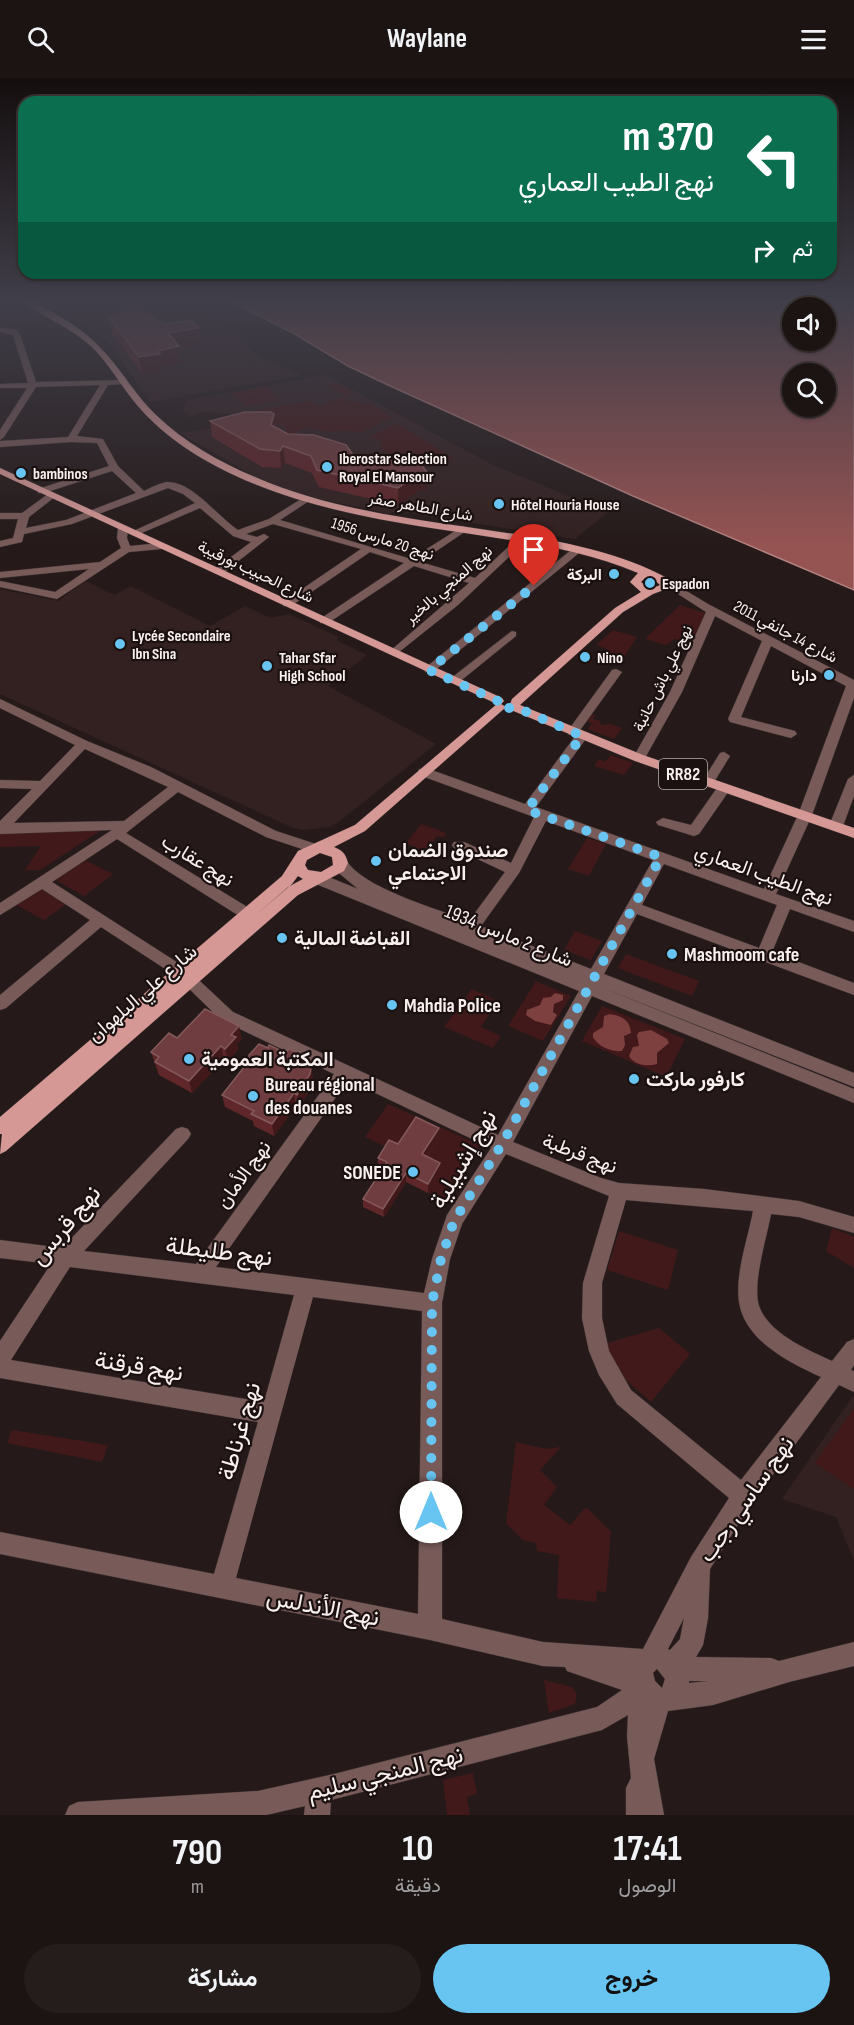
<!DOCTYPE html>
<html lang="ar">
<meta charset="utf-8">
<style>
:root{--surface:#1c1413;--page:#251d1c;--text:#f1f3f6;--muted:#a09ea0;--line:#3a3333;--accent:#68c4f0}
body{margin:0;font-family:"Sofia Sans Condensed",Vazirmatn,sans-serif;background:var(--page);color:var(--text);direction:rtl;height:100vh;display:flex;flex-direction:column;font-size:22px;white-space:nowrap}
*{box-sizing:border-box;margin:0}
p{font-size:20px;color:var(--muted)}
.icon{flex:none;width:33px;height:33px;fill:none;stroke:currentColor;stroke-width:2;stroke-linecap:round;stroke-linejoin:round}
.map{position:relative;height:1737px;overflow:hidden;direction:ltr}
.panel{display:flex;flex-direction:column;background:var(--surface);flex:1}
.panel>*{flex:none}
.top-card{position:absolute;left:18px;top:18px;width:819px;height:183px;border-radius:18px;box-shadow:0 2px 4px #0004,0 0 0 2px var(--line);direction:rtl;background:#0b6e4f;color:#fff;overflow:hidden}
.buttons{position:absolute;left:782px;top:219px;display:grid;gap:12px}
.buttons a{display:grid;place-items:center;width:54px;height:54px;border-radius:50%;background:var(--surface);box-shadow:0 2px 4px #0004,0 0 0 2px var(--line);font-size:30px}
.pin{position:absolute;display:grid;place-items:center;width:51px;height:51px;color:#fff;margin:-62px -26px;border-radius:50% 50% 50% 0;rotate:-45deg;box-shadow:0 0 6px #0007}
.pin .icon{rotate:45deg}
.me{position:absolute;width:66px;margin:-33px;rotate:0deg;stroke-linejoin:round;filter:drop-shadow(0 0 4px #0008)}
.turn{display:flex;align-items:center;gap:21px;height:126px;padding:0 24px;font-size:27px}
.turn .icon{width:78px;height:78px;stroke-width:2.5}
.turn b{display:block;font-size:42px;line-height:51px}
.then{display:flex;align-items:center;height:57px;padding:0 24px;background:#0003;gap:12px;font-size:22px}
.eta{display:flex;justify-content:space-evenly;align-items:center;height:102px;text-align:center}
.eta b{font-size:36px;font-weight:700;line-height:42px}
.cta{display:flex;gap:12px;margin-top:auto;padding:12px 24px}
.cta a{flex:1;height:69px;border-radius:36px;background:var(--accent);color:#111;font-size:24px;font-weight:700;line-height:69px;text-align:center}
.cta a+a{background:var(--page);color:var(--text)}
header{display:flex;justify-content:space-between;align-items:center;height:78px;padding:0 24px;background:var(--surface);font-size:27px;font-weight:700}
.map>svg:first-child{display:block}
.built{fill:#332121}
.green{fill:#42191a}
.forest{fill:#7e3f3f}
.water{fill:#955352;stroke:#b38281;stroke-width:1.5;fill-rule:evenodd}
.lines{fill:none;stroke-linecap:round;stroke-linejoin:round}
.minor-casing{stroke:#3e3433;stroke-width:1}
.major-casing{stroke:#3e3433;stroke-width:1}
.minor{fill:#785a59;fill-rule:evenodd}
.major{fill:#d59895;fill-rule:evenodd}
.wall{fill:#5f272a}
.shaded-wall{fill:#41191a}
.building{fill:#6f3d3f;stroke:#84595b;stroke-width:1.5}
.route{stroke:#68c4f0;stroke-width:10;stroke-dasharray:0 18}
.poi-dot{fill:#68c4f0;stroke:#1b1110;stroke-width:2}
.labels{text-anchor:middle;stroke-width:4.5;stroke-linejoin:round;paint-order:stroke}
.far-poi-label{font-size:16px;font-weight:bold;fill:#f8f0ef;stroke:#1b1110;text-anchor:start}
.far-street-label{font-size:16px;fill:#f8f0ef;stroke:#1b1110}
.shield{fill:#1b1110;stroke:#b6adac;stroke-width:1.5}
.shield-label{font-size:18px;font-weight:bold;fill:#f8f0ef}
.poi-label{font-size:20px;font-weight:bold;fill:#f8f0ef;stroke:#1b1110;text-anchor:start}
.street-label{font-size:20px;fill:#f8f0ef;stroke:#1b1110}
.near-street-label{font-size:24px;fill:#f8f0ef;stroke:#1b1110}
</style>
<header><svg class="icon" aria-label="menu" viewBox="0 0 24 24"><path d="M4 6h16M4 12h16M4 18h16"/></svg>Waylane<svg class="icon" aria-label="search" viewBox="0 0 24 24"><circle cx="10" cy="10" r="6"/><path d="M15 15l6 6"/></svg></header>
<div class="map">
<svg width="854" height="1737" viewBox="0 0 854 1737">
<rect width="100%" height="100%" fill="#251a19"/>
<path class="built" d="M35,222H140L143,224L195,222L260,280L302,297L151,324L107,263L70,240Z
M325,297L493,387L608,434L575,461L395,433L389,436L312,419L277,408L252,397L180,355L232,347L237,336L199,334L191,339L183,333L186,322Z
M85,503L114,517L131,508L210,548L245,528L270,540L289,536L339,559L336,562L367,577L328,608L436,666L340,743L330,749L304,752L293,750L0,616V511L58,523Z
M854,1316V1483L836,1439L782,1421Z"/>
<path class="green" d="M337,305L355,315L347,318L344,322L372,326L392,339L361,355C343,350 337,355 323,353C315,351 309,349 300,352C294,354 287,360 280,363L281,355L287,353L285,349L243,335L309,323L320,328L345,318L326,307Z
M267,309L279,322L245,328L233,315Z
M399,346L456,382L423,379L403,382L382,372L381,363L370,359L390,348Z
M680,527L705,535L692,565L674,561L666,567L645,561Z
M613,552L637,559L624,579L604,574L607,571L596,567Z
M591,636L596,637L593,641L600,643L601,647L610,646L622,650L614,661L588,651L592,645L586,643Z
M611,677L633,685L624,697L594,688L599,681L605,684Z
M421,746L446,755L444,759L437,758L425,775L406,765Z
M7,750H104L40,792H25L41,768L0,769V757Z
M587,760L606,766L589,798L568,791Z
M83,781L113,796L84,818L56,802Z
M37,809L68,825L44,842L13,825Z
M575,853L602,863L591,882L564,872Z
M626,876L699,903L692,918L618,890Z
M536,903L571,918L543,963L508,948Z
M472,911L498,923L481,949L501,958L493,970L444,949Z
M602,928L685,961L666,999L582,963Z
M388,1026L480,1067L446,1123L428,1115L422,1086L439,1059L399,1075L365,1059Z
M832,1150L854,1159V1190L826,1173Z
M619,1153L678,1172L668,1212L607,1192Z
M659,1250L690,1276L651,1324L612,1290L607,1265Z
M854,1330V1411L815,1385Z
M12,1352L108,1367L102,1384L7,1365Z
M516,1364L546,1371L561,1369L540,1392L557,1409L544,1427L570,1447L586,1429L611,1454L606,1514L597,1513L596,1524L557,1520L559,1477L537,1473L536,1465L523,1462L506,1445Z
M544,1602L572,1609L577,1617L575,1626L549,1635Z
M473,1695L477,1716L467,1719L470,1737H447L443,1702Z"/>
<path class="forest" d="M555,915L563,917V922L554,926L553,934L557,937L551,947L535,943L526,937L527,932L540,927L543,920L551,919Z
M610,936C622,938 630,942 631,955L624,958L625,967L622,973C612,974 598,969 593,959V955L603,949L604,938Z
M651,952L667,961L669,965L657,975V986C647,989 634,987 629,978L633,969L639,968L637,957L639,954Z"/>
<path class="water" d="M227,222H854V512L633,418L388,307L348,288L293,255ZM792,230H825V262H792ZM792,296H825V328H792Z"/>
<g class="lines">
<g class="minor-casing">
<path id="minor" d="M0,250L14,251L20,256L36,304L125,302V306L108,307L77,358L103,361L118,388L144,413C150,410 160,405 167,404C192,403 218,439 238,452L269,441L306,418L309,419V423L280,442L411,481L463,448L468,451L466,453L420,484L475,500L520,458L529,460L458,527L394,578L388,575L390,573L469,505L414,488L328,545H320V541L404,485L370,474L291,528H283V524L361,471L273,446L246,456L257,459L264,456L269,459L223,495H215V491L251,464L233,458L200,430L137,457L129,455L195,425L183,416L168,410L72,446L24,456L22,464L0,469V463L13,460L18,441H0V435H22L48,416L56,418L29,439L26,450L66,442L136,415L112,393L44,415H38V411L109,388L97,365L71,364L0,369V363L68,359L100,307L36,309L4,359L0,362V352L27,310H0V306L28,305L13,257L0,254Z
M123,447L128,450L127,460L130,468L161,465L166,468L161,471L129,474L57,521L0,509V503L55,514L89,491L0,500V494L100,484L121,470L117,460L118,450Z
M575,469L584,471L433,594H425V590Z
M665,500L708,526L854,602V620L812,737L776,816L854,843V854L790,831L772,874L854,905V917L637,836L604,896L854,995V1009L598,908L854,1011V1025L592,918L513,1064L601,1100L619,1105L704,1111L799,1123L854,1139V1155L799,1139L771,1136C767,1159 752,1205 759,1228C769,1256 808,1272 832,1283L847,1264L854,1261V1287L851,1292L854,1293V1314L839,1307L751,1426L710,1491L708,1540L703,1567L696,1579L771,1580L779,1583L854,1564V1588L789,1604L713,1627L668,1633L654,1681L664,1737H626V1710L631,1700L627,1658L628,1637L602,1652L331,1722L330,1737H304L305,1728L266,1737H65L69,1728L78,1724L258,1713L334,1696L597,1629L622,1612L567,1593L565,1589L543,1588L430,1562L0,1476V1454L214,1496L258,1344L0,1300V1263L51,1186L0,1180V1162L62,1170L176,1051L182,1049L188,1051L191,1056L188,1061L84,1173L196,1186L334,996L221,942L176,898L101,849L6,930L0,932V917L90,842L42,811L0,837V825L112,752L0,756V743L32,711L0,710V702L40,703L75,667L0,630V621L87,663L151,689L276,753L322,768L324,771L317,776L266,759L178,714L126,755L262,838L264,842L262,846H252L117,761L52,804L186,890L233,934L498,1057L579,913L311,804L309,800L311,796H321L585,903L358,811L340,796L334,785L336,782H346C363,810 437,831 469,843L505,794L454,770L452,767L454,764H464L511,785L534,739L419,697L418,694L419,691H429L525,726L576,657H569L567,654L612,592L616,591L622,594L578,655H586L588,658L536,729L764,811L798,737L846,608L771,568L741,639L795,653L797,656L791,660L730,644L728,641L762,563L715,538L682,614L645,680L643,683H635L633,680L670,614L706,534L661,505V501ZM85,671L168,709L124,743L14,745ZM546,743L653,782L591,891L481,848L519,795ZM664,786L777,827L759,870L642,827ZM348,1002L491,1070L447,1137L432,1181L424,1215L216,1189ZM506,1076L609,1118L583,1205L582,1240L589,1273L599,1297L617,1326L729,1420L691,1479L643,1571L543,1564L442,1541V1225L450,1181L462,1146ZM626,1122L753,1133C748,1161 735,1195 739,1224C745,1263 789,1284 821,1299L741,1402L631,1312L609,1273L602,1240V1205ZM70,1189L294,1217L264,1324L11,1282ZM313,1219L422,1233L418,1536L236,1500ZM684,1540L680,1561L670,1572L668,1571ZM657,1591L665,1601L662,1610L655,1603L653,1595ZM689,1603H708L689,1605Z
M512,553L516,554V558L458,605H450V601Z
M724,674L730,678L714,704L713,707H703L702,704L720,675Z
M854,697V718L843,748L841,751H831L829,748L848,701Z
M724,706L731,710L699,756L694,758L658,747L656,744L663,740L691,747L719,707Z"/>
</g>
<g class="major-casing">
<path id="major" d="M20,222H29C58,236 86,252 107,277C124,296 137,319 156,337C184,364 219,384 255,399C322,428 395,439 467,449C534,459 608,468 669,501V510L653,516L623,534L520,627L643,677L854,750V760L635,683L511,632L509,629L512,621L615,530L641,514L630,504L638,495C583,472 524,464 465,455C388,444 308,431 236,398C199,381 163,358 137,327C121,308 109,286 92,269C70,249 43,239 20,222ZM645,500H652L660,507C653,511 647,509 641,504Z
M0,390L502,620L504,623L501,626L506,629L365,753L334,769C343,773 345,775 348,785L344,793L298,817L6,1073L0,1076L2,1056H0V1039L282,798L298,773L355,747L497,626L0,396ZM320,775L332,779L333,787L321,794L308,792L305,787L307,782ZM298,798L303,801L288,809L248,844L292,806Z"/>
</g>
<use href="#minor" class="minor"/>
<use href="#major" class="major"/>
</g>
<path class="wall" d="M109,239L202,266L179,270L181,284L161,288L162,292L142,295L112,255Z
M274,336L276,350L288,356L354,378L427,411L418,413L398,427L319,409L312,395L285,385L281,390L262,389L212,359L210,343Z
M177,960L242,961L237,966L238,972L228,983L224,981L192,1015L159,997L151,974Z
M268,970L311,990L313,1002L312,1009L299,1029L296,1028L274,1058L254,1048L253,1043L225,1029L222,1017Z
M439,1059L427,1079L440,1094L428,1115L406,1104L384,1139L363,1129V1121L382,1091L378,1089V1080L398,1066Z"/>
<path class="shaded-wall" d="M199,250L202,266L179,270L181,284L161,288L162,292L142,295L139,279L157,273L168,255Z
M274,336L276,352L271,347Z
M283,368L285,385L281,390L280,373Z
M427,394V411L418,413L398,427V410L417,396Z
M239,948L242,961L237,966L238,972L228,983L225,971L231,957Z
M221,968L224,981L192,1015L189,1003Z
M311,990L313,1002L312,1009L299,1029L297,1017Z
M294,1015L296,1028L274,1058L272,1046Z
M439,1050V1059L422,1086V1076Z
M440,1085V1094L428,1115V1106Z
M406,1095V1104L384,1139L383,1131Z"/>
<path class="building" d="M137,228L164,246L191,242L199,250L168,255L179,268L157,273L160,276L139,279L109,239Z
M245,334H271L274,336L271,347L288,356L314,357L346,367L354,378L379,384L410,381L413,384H419L427,394L417,396L398,410L317,392L311,378L283,368L280,373L260,371L210,343Z
M205,931L239,948L231,957L236,959L225,971L221,968L189,1003L155,984L159,979L151,974L169,955L177,960Z
M259,966L268,970L269,967L286,975L289,971L302,977L311,990L310,996L297,1017L294,1015L272,1046L251,1036L254,1033L222,1017L249,983V977Z
M416,1039L439,1050L422,1076L440,1085L428,1106L406,1095L383,1131L363,1121L387,1084L378,1080L389,1062L398,1066Z"/>
<linearGradient id="sky" x2="0" y2="1"><stop stop-color="#140e0e"/><stop offset="0.48" stop-color="#403e49"/><stop offset="1" stop-color="#403e49" stop-opacity="0"/></linearGradient>
<rect width="854" height="466" fill="url(#sky)"/>
<g class="lines">
<path class="route" d="M431,1434L432,1225L441,1181L454,1143L502,1066L661,779L527,732L582,658L515,629L503,631L497,626L498,623L429,592L534,508"/>
</g>
<g class="poi-dot">
<circle cx="327" cy="389" r="6"/>
<circle cx="21" cy="395" r="6"/>
<circle cx="499" cy="426" r="6"/>
<circle cx="614" cy="496" r="6"/>
<circle cx="650" cy="505" r="6"/>
<circle cx="120" cy="566" r="6"/>
<circle cx="585" cy="579" r="6"/>
<circle cx="267" cy="588" r="6"/>
<circle cx="829" cy="597" r="6"/>
<circle cx="376" cy="783" r="6"/>
<circle cx="282" cy="860" r="6"/>
<circle cx="672" cy="876" r="6"/>
<circle cx="392" cy="927" r="6"/>
<circle cx="189" cy="981" r="6"/>
<circle cx="634" cy="1001" r="6"/>
<circle cx="253" cy="1018" r="6"/>
<circle cx="413" cy="1094" r="6"/>
</g>
<g class="labels">
<g class="far-poi-label">
<text x="339" y="386">Iberostar Selection<tspan x="339" dy="18">Royal El Mansour</tspan></text>
<text x="33" y="401">bambinos</text>
<text x="511" y="432">Hôtel Houria House</text>
<text x="602" y="502" text-anchor="end">البركة</text>
<text x="662" y="511">Espadon</text>
<text x="132" y="563">Lycée Secondaire<tspan x="132" dy="18">Ibn Sina</tspan></text>
<text x="279" y="585">Tahar Sfar<tspan x="279" dy="18">High School</tspan></text>
<text x="597" y="585">Nino</text>
<text x="817" y="603" text-anchor="end">دارنا</text>
</g>
<g class="far-street-label">
<text transform="translate(421 428) rotate(10)" y="6">شارع الطاهر صفر</text>
<text transform="translate(383 460) rotate(18)" y="6">نهج 20 مارس 1956</text>
<text transform="translate(256 493) rotate(25)" y="6">شارع الحبيب بورقيبة</text>
<text transform="translate(448 506) rotate(-41)" y="6">نهج المنجي بالخير</text>
<text transform="translate(786 553) rotate(28)" y="6">شارع 14 جانفي 2011</text>
<text transform="translate(662 600) rotate(-64)" y="6">نهج علي باش حانبة</text>
</g>
<rect class="shield" x="659" y="681" width="48" height="30" rx="4.5"/>
<g class="shield-label">
<text x="683" y="702">RR82</text>
</g>
<g class="poi-label">
<text x="388" y="779">صندوق الضمان<tspan x="388" dy="23">الاجتماعي</tspan></text>
<text x="294" y="867">القباضة المالية</text>
<text x="684" y="883">Mashmoom cafe</text>
<text x="404" y="934">Mahdia Police</text>
<text x="201" y="988">المكتبة العمومية</text>
<text x="646" y="1008">كارفور ماركت</text>
<text x="265" y="1013">Bureau régional<tspan x="265" dy="23">des douanes</tspan></text>
<text x="401" y="1101" text-anchor="end">SONEDE</text>
</g>
<g class="street-label">
<text transform="translate(198 782) rotate(32)" y="7">نهج عقارب</text>
<text transform="translate(764 796) rotate(20)" y="7">نهج الطيب العماري</text>
<text transform="translate(509 857) rotate(22)" y="7">شارع 2 مارس 1934</text>
<text transform="translate(142 915) rotate(-41)" y="7">شارع علي البلهوان</text>
<text transform="translate(580 1075) rotate(21)" y="7">نهج قرطبة</text>
<text transform="translate(243 1096) rotate(-54)" y="7">نهج الأمان</text>
</g>
<g class="near-street-label">
<text transform="translate(463 1081) rotate(-60)" y="8">نهج إشبيلية</text>
<text transform="translate(65 1147) rotate(-50)" y="8">نهج قربس</text>
<text transform="translate(219 1173) rotate(7)" y="8">نهج طليطلة</text>
<text transform="translate(139 1288) rotate(9)" y="8">نهج قرقنة</text>
<text transform="translate(239 1353) rotate(-74)" y="8">نهج غرناطة</text>
<text transform="translate(746 1421) rotate(-55)" y="8">نهج ساسي رجب</text>
<text transform="translate(323 1529) rotate(11)" y="8">نهج الأندلس</text>
<text transform="translate(385 1695) rotate(-14)" y="8">نهج المنجي سليم</text>
</g>
</g>
</svg>
<div class="buttons">
<a><svg class="icon" aria-label="sound" viewBox="0 0 24 24"><path d="M4 9h4l5-4v14l-5-4H4zM17 9q2 3 0 6"/></svg></a>
<a><svg class="icon" aria-label="search" viewBox="0 0 24 24"><circle cx="10" cy="10" r="6"/><path d="M15 15l6 6"/></svg></a>
</div>
<div class="pin" style="left:534px;top:508px;background:#d93025"><svg class="icon" aria-label="arrive" viewBox="0 0 24 24"><path d="M6 21V4h12l-3 4 3 4H6"/></svg></div>
<svg class="me" style="left:431px;top:1434px" viewBox="-20 -20 40 40"><circle r="19" fill="#fff"/><path d="M0-13L10 11 0 6-10 11z" fill="#68c4f0"/></svg>
<div class="top-card">
<div class="turn"><svg class="icon" aria-label="left" viewBox="0 0 24 24"><path d="M17 20v-9H6M10 6l-5 5 5 5"/></svg><div><b>370 m</b>نهج الطيب العماري</div></div>
<div class="then">ثم<svg class="icon" aria-label="right" viewBox="0 0 24 24"><path d="M7 20v-9h11M14 6l5 5-5 5"/></svg></div>
</div>
</div>
<section class="panel">
<div class="eta">
<div><b>17:41</b><p>الوصول</p></div>
<div><b>10</b><p>دقيقة</p></div>
<div><b>790</b><p>m</p></div>
</div>
<div class="cta"><a>خروج</a><a>مشاركة</a></div>
</section>
